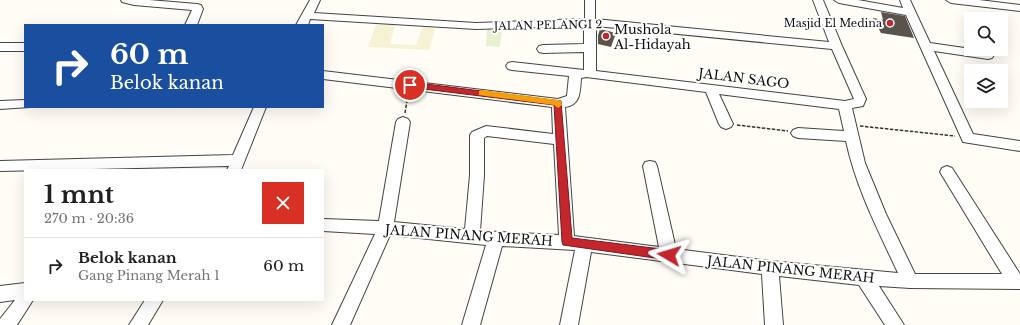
<!DOCTYPE html>
<html lang="id">
<meta charset="utf-8">
<style>
:root{--surface:#fff;--page:#f2f2f2;--text:#202124;--muted:#757577;--line:#e0e0e0}
body{margin:0;font-family:"Libre Baskerville",serif;background:var(--page);color:var(--text);height:100vh;display:flex;flex-direction:column;font-size:15px;white-space:nowrap}
*{box-sizing:border-box;margin:0}
p{font-size:13px;color:var(--muted)}
.icon{flex:none;width:22px;height:22px;fill:none;stroke:currentColor;stroke-width:2;stroke-linecap:round;stroke-linejoin:round}
.map{position:relative;flex:1;overflow:hidden}
.details{position:absolute;left:24px;top:169px;width:300px;height:132px;display:flex;flex-direction:column;background:var(--surface);border-radius:0px;box-shadow:0 4px 16px #0002}
.details>*{flex:none}
.hud{position:absolute;left:24px;top:24px;width:300px;height:84px;border-radius:0px;box-shadow:0 4px 16px #0002;background:#1a4fa0;color:#fff;overflow:hidden}
.fabs{position:absolute;left:964px;top:12px;display:grid;gap:8px}
.fabs a{display:grid;place-items:center;width:44px;height:44px;border-radius:0px;background:var(--surface);box-shadow:0 4px 16px #0002;font-size:20px}
.pin{position:absolute;display:grid;place-items:center;width:34px;height:34px;color:#fff;margin:-17px;border:2px solid #fff;border-radius:50%;box-shadow:0 1px 4px #0007}
.me{position:absolute;width:44px;margin:-22px;rotate:277deg;stroke-linejoin:round;filter:drop-shadow(0 0 3px #0008)}
.turn{display:flex;align-items:center;gap:14px;height:84px;padding:0 20px;font-size:18px}
.turn .icon{width:52px;height:52px;stroke-width:2.5}
.turn b{display:block;font-size:28px;line-height:34px}
.round{display:grid;place-items:center;flex:none;width:42px;height:42px;border-radius:0px;background:var(--page)}
.head{display:flex;align-items:center;justify-content:space-between;height:68px;padding:0 20px}
h1{font-size:24px;font-weight:700;line-height:30px}
ul{padding:0;list-style:none}
li{display:flex;align-items:center;gap:12px;height:56px;padding:0 20px;border-top:1px solid var(--line)}
li div{flex:1}
li b{display:block;font-size:15px}
li em{font-style:normal}
.map>svg:first-child{display:block}
.farmland{fill:#f6f3d4}
.pitch{fill:#e6f2cf}
.building{fill:#5a524d}
.lines{fill:none;stroke-linecap:round;stroke-linejoin:round}
.minor-casing{stroke:#444;stroke-width:2}
.path{stroke:#333;stroke-width:1.5;stroke-dasharray:3.5 1.5;stroke-linecap:butt}
.minor{fill:#fff;fill-rule:evenodd}
.route{fill:#c4262e;stroke:#7f191e}
.slow{fill:#f59e0b}
.poi-dot{fill:#c4262e;stroke:#fff;stroke-width:1.5}
.labels{text-anchor:middle;stroke-width:4;stroke-linejoin:round;paint-order:stroke}
.far-poi-label{font-size:11px;fill:#111;stroke:#fff;text-anchor:end}
.far-street-label{font-size:11px;fill:#111;stroke:#fff}
.poi-label{font-size:13px;fill:#111;stroke:#fff;text-anchor:start}
.street-label{font-size:13px;fill:#111;stroke:#fff}
</style>
<div class="map">
<svg width="1020" height="325" viewBox="0 0 1020 325">
<rect width="100%" height="100%" fill="#fffdf5"/>
<path class="farmland" d="M376,24L395,25L390,44L416,45L423,26H436L429,50L368,47Z"/>
<path class="pitch" d="M487,28H502L500,47L486,46Z"/>
<path class="building" d="M881,12L905,16L914,38L881,33L873,18L883,20Z
M600,29L616,33L611,47L598,44V35Z"/>
<g class="lines">
<g class="minor-casing">
<path id="minor" d="M121,0H149L197,4L201,5L203,9L197,25H185L192,10L134,5L122,2Z
M310,0H320L314,13L476,23L585,19V0H595V19L829,42L813,0H823L842,46L866,99L863,106L852,108L865,163L886,214L915,274H1002L940,172L942,168L947,166L952,168L1020,274V289L910,288L879,286L904,325H885L859,285L779,276L783,325H765L762,274L591,252L578,325H560L575,250L502,246L480,325H462L486,245L390,235L350,325H332L375,234L323,231V219L379,221L396,122L398,119L403,117L408,119L410,122L394,222L465,229L470,175V135L472,132L486,126L553,134L552,107L323,79V71L558,99L567,96L569,76L512,70L508,69L506,66L508,63L512,62L584,70V52L543,53L539,52L537,49L539,46L543,45L584,44V26L476,29L310,19L308,25H296ZM596,26L832,49L854,99L845,101L596,71ZM586,77L706,92L719,124L721,127L726,129L731,127L733,124L719,94L839,109L844,131L798,128L793,130L791,133L793,136L798,138L846,141C856,188 878,230 898,273L770,261L676,249L657,166L655,162L650,161L645,162L643,166L659,247L574,236L565,107C581,105 580,91 581,78ZM487,136L554,144L559,235L480,231L484,175V138Z
M834,0H858L903,8L900,0H910L930,43L992,52L994,55L992,58L988,59L934,51L973,134L1020,141V151L963,142L906,15L839,3Z
M946,0H979L1020,5V11L951,3Z
M0,43H25V51H0Z
M25,100V107H30L0,109V101Z
M254,107H266L241,170H227L229,166L0,171V161L233,155Z
M25,283V300H33L17,325H0V319L15,300L0,302V286Z
M145,300H163L148,325H129Z"/>
</g>
<path class="path" d="M405,113L408,94
M737,125L788,131
M860,126L955,136"/>
<use href="#minor" class="minor"/>
</g>
<path class="route" d="M410,82L561,101L572,238L669,250L673,252L674,255L673,258L669,260L563,245L562,242L554,105L407,87L406,85Z"/>
<path class="slow" d="M482,90L558,100L561,101L562,105L558,108L554,105L479,95V91Z"/>
<g class="poi-dot">
<circle cx="890" cy="23" r="4"/>
<circle cx="606" cy="36" r="4"/>
</g>
<g class="labels">
<g class="far-poi-label">
<text x="882" y="27">Masjid El Medina</text>
</g>
<g class="far-street-label">
<text transform="translate(548 25) rotate(-1)" y="4">JALAN PELANGI 2</text>
</g>
<g class="poi-label">
<text x="614" y="34">Mushola<tspan x="614" dy="15">Al-Hidayah</tspan></text>
</g>
<g class="street-label">
<text transform="translate(744 78) rotate(7)" y="5">JALAN SAGO</text>
<text transform="translate(469 235) rotate(4)" y="5">JALAN PINANG MERAH</text>
<text transform="translate(791 269) rotate(6)" y="5">JALAN PINANG MERAH</text>
</g>
</g>
</svg>
<div class="fabs">
<a><svg class="icon" aria-label="search" viewBox="0 0 24 24"><circle cx="10" cy="10" r="6"/><path d="M15 15l6 6"/></svg></a>
<a><svg class="icon" aria-label="layers" viewBox="0 0 24 24"><path d="M12 4l9 5-9 5-9-5zM3 14l9 5 9-5"/></svg></a>
</div>
<div class="pin" style="left:410px;top:85px;background:#d93025"><svg class="icon" aria-label="arrive" viewBox="0 0 24 24"><path d="M6 21V4h12l-3 4 3 4H6"/></svg></div>
<svg class="me" style="left:669px;top:255px" viewBox="-20 -20 40 40"><path d="M0-17L14 15 0 8-14 15z" fill="#c4262e" stroke="#fff" stroke-width="4"/></svg>
<div class="hud">
<div class="turn"><svg class="icon" aria-label="right" viewBox="0 0 24 24"><path d="M7 20v-9h11M14 6l5 5-5 5"/></svg><div><b>60 m</b>Belok kanan</div></div>
</div>
<section class="details">
<div class="head"><div><h1>1 mnt</h1><p>270 m · 20:36</p></div><a class="round" style="background:#d93025;color:#fff"><svg class="icon" aria-label="close" viewBox="0 0 24 24"><path d="M6 6l12 12M18 6L6 18"/></svg></a></div>
<ul>
<li><svg class="icon" aria-label="right" viewBox="0 0 24 24"><path d="M7 20v-9h11M14 6l5 5-5 5"/></svg><div><b>Belok kanan</b><p>Gang Pinang Merah 1</p></div><em>60 m</em></li>
</ul>
</section>
</div>
